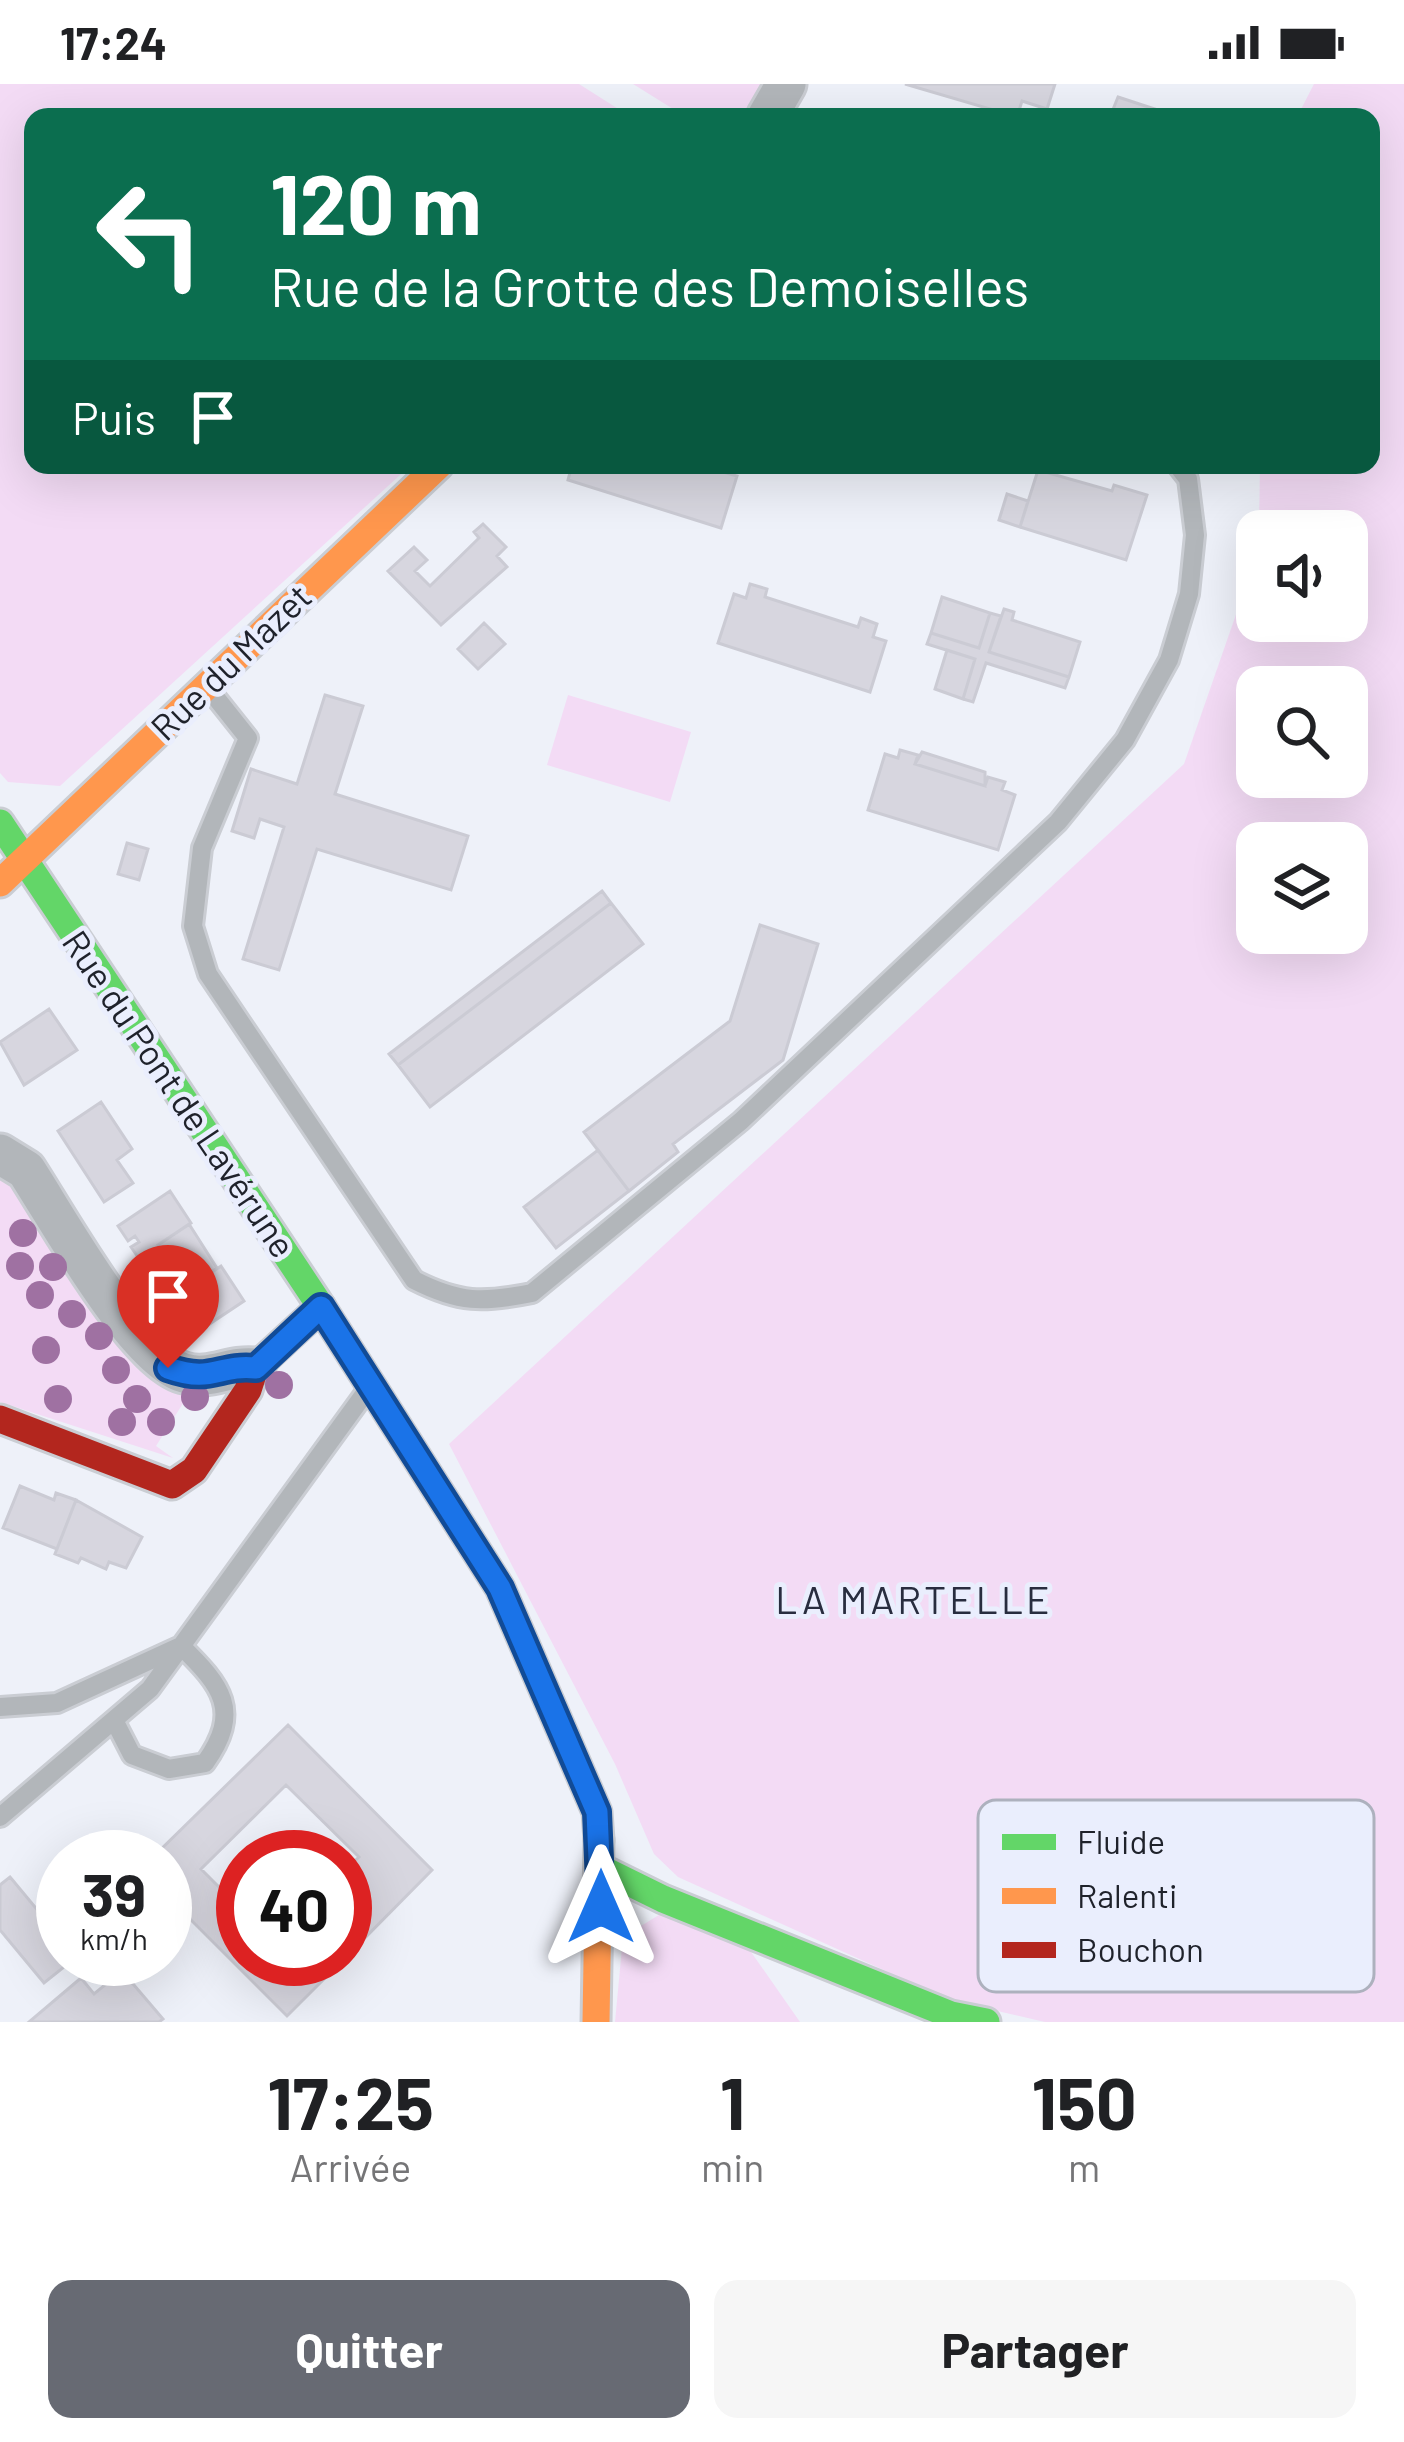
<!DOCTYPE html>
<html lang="fr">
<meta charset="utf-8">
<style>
:root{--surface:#fff;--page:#f6f6f6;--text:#202124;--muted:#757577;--accent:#676a73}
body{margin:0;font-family:Barlow,sans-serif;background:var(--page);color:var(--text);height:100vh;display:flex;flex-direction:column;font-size:45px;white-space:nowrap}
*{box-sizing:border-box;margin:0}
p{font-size:39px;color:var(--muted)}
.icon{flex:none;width:66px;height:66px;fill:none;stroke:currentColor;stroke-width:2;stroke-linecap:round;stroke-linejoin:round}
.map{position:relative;height:1938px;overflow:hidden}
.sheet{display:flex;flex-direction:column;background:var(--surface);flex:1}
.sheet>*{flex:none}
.top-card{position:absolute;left:24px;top:24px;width:1356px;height:366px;border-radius:24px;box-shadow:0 12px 48px #0002;background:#0b6e4f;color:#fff;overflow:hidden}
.tools{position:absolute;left:1236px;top:426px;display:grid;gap:24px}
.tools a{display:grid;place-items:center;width:132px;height:132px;border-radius:24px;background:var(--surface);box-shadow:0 12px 48px #0002;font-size:60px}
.speed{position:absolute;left:36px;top:1746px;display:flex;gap:24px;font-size:60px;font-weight:700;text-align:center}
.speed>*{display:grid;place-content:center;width:156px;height:156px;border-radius:50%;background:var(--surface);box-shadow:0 12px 48px #0002;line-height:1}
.speed small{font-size:30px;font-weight:400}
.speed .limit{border:18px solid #d22;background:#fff;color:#111}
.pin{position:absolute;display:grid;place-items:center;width:102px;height:102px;color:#fff;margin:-123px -51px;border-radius:50% 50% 50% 0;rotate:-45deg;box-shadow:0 0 12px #0007}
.pin .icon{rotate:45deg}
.me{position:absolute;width:132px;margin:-66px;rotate:0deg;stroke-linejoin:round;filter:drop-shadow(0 0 9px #0008)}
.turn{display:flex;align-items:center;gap:42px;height:252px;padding:0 48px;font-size:54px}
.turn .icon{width:156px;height:156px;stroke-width:2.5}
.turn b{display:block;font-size:84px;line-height:102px}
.then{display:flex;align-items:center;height:114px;padding:0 48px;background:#0003;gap:24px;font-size:45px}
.eta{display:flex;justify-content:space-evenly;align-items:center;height:204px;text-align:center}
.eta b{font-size:72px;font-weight:700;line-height:84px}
.cta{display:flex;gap:24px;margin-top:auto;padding:24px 48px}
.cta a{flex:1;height:138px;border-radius:24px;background:var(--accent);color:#fff;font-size:48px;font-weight:700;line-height:138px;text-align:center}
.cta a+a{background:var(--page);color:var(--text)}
.status{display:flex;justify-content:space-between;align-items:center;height:84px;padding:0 60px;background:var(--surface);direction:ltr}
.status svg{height:33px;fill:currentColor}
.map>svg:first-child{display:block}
.green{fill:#f3dbf5;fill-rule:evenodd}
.building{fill:#d7d6df;stroke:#cbcbd4;stroke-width:3}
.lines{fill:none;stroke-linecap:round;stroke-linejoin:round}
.lane-casing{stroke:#cacdd3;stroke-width:24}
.street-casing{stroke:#cacdd3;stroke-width:45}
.fast-casing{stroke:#cacdd3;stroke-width:33}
.slow-casing{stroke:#cacdd3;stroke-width:33}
.jam-casing{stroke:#cacdd3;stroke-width:33}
.lane{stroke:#b2b6ba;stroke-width:18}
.street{stroke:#b2b6ba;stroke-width:39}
.fast{stroke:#63d668;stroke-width:27}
.slow{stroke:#ff974d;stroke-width:27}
.jam{stroke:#b3261e;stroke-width:27}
.tree{fill:#9f71a2}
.route-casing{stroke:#114b97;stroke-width:30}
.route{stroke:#1a73e8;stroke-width:21}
.labels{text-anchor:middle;stroke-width:10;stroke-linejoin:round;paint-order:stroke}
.street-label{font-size:36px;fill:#1f222b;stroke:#eaeefd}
.neighbourhood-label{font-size:39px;letter-spacing:3px;fill:#282d3f;stroke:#eaeefd}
.key{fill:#eaeefd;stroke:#adb1be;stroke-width:3}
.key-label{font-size:33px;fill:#1f222b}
</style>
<div class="status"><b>17:24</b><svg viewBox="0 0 49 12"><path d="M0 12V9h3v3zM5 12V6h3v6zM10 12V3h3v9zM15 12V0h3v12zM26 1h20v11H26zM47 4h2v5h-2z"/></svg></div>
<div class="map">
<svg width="1404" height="1938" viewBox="0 0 1404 1938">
<rect width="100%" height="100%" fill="#eef1f9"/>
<path class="green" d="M0,0H579L631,33H33V381H411L60,702L8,698L0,689Z
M633,0H771L754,33H686Z
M1314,0H1404V1938H1045L950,1916L678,1793L654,1770L615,1680L449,1360L1184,680L1257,470V537H1347V447H1259L1260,381H1371V33H1297ZM1257,603H1347V693H1257ZM1257,759H1347V849H1257Z
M568,611L691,648L670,718L547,681Z
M0,1095L22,1109L131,1278C151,1294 196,1309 205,1324L187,1313L156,1362L173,1374L0,1318Z
M667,1826L742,1855L800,1938H615L623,1853Z"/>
<path class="building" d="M905,0H1055L1047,25L1022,17L1017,33Z
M1118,13L1179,33H1110Z
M572,381H725L723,388L737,392L721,444L568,396Z
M1038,386L1112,407L1114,401L1147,411L1126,476L1020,443Z
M1007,410L1028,417L1020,443L999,436Z
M483,440L506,463L497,472L507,483L441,541L388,487L414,463L427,476L415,487L430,502L479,454L474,448Z
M750,500L767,505L765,513L858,543L861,534L877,540L873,553L886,557L870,608L718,559L734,510L746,514Z
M942,513L990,529L979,564L931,549Z
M1004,525L1014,528L1012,536L1080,558L1069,593L989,568Z
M990,529L1001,532L989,568L1069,593L1065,604L986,579L973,618L963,615L975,575L927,560L931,549L979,564Z
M484,539L505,560L478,585L458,565Z
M947,566L975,575L963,615L935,605Z
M325,611L363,622L335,710L468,752L451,806L317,765L279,886L243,875L284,743L260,735L254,754L232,747L251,685L297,700Z
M900,666L918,671L915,680L985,702L988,693L1005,698L1002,706L1015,711L998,766L868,726L885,670L898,674Z
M922,668L985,688V702L915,680Z
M127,759L148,765L139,796L118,790Z
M602,807L611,819L398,981L389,970Z
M611,819L643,860L430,1023L398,981Z
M760,841L818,860L783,976L673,1060L678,1068L629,1107L584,1048L730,937Z
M49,925L77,966L24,1001L0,958Z
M101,1018L132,1065L117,1076L133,1099L104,1118L58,1047Z
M598,1066L629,1107L556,1164L524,1123Z
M170,1107L191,1139L158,1161L162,1167L142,1179L131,1163L139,1158L135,1152L128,1157L118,1142Z
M189,1140L217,1184L187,1205L183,1198L164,1211L150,1190L156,1187L148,1176L162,1167L158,1161Z
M221,1182L244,1217L205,1243L186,1226L177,1231L164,1211L183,1198L187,1205Z
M20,1402L54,1416L56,1409L76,1416L57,1465L3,1444Z
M76,1416L142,1453L126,1484L109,1478L106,1485L81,1474L78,1479L55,1470Z
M288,1641L432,1786L345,1874V1786L359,1773L286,1701L201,1785L243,1827V1875H344L287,1932L165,1810V1773H153Z
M10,1793L49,1840L58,1833L63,1839V1875H74L44,1899L0,1846V1801Z
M122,1887L163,1935L159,1938H29L81,1894L94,1910Z"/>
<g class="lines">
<g class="lane-casing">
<path id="lane" d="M209,605L248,654L202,764L193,842L208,890L414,1196C459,1219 483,1219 532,1209L741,1037L1058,738L1125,656L1169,576L1189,510L1195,451L1188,395L1177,381
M0,1623L57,1619L181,1562C222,1602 242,1627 205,1679L169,1685L132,1671L115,1638
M0,1733L150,1605L368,1305"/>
</g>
<g class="street-casing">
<path id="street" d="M767,33L786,0
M0,1070L26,1086C56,1132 136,1276 184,1289C210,1297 230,1281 255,1284"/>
</g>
<g class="fast-casing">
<path id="fast" d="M0,739L321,1223L500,1504L597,1728L599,1756
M602,1785L663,1815L951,1931L986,1938"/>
</g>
<g class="slow-casing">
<path id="slow" d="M0,799L439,381
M596,1938L599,1756"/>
</g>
<g class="jam-casing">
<path id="jam" d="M0,1335L172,1401L194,1386L248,1306L255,1284L321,1223"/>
</g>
<use href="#lane" class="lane"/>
<use href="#street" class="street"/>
<use href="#fast" class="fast"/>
<use href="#slow" class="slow"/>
<use href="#jam" class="jam"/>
</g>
<g class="tree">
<circle cx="23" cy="1149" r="14"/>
<circle cx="20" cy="1182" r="14"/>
<circle cx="53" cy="1183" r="14"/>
<circle cx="40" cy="1211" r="14"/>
<circle cx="72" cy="1230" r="14"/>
<circle cx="99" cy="1252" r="14"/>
<circle cx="46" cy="1266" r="14"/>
<circle cx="116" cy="1286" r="14"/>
<circle cx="279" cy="1301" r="14"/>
<circle cx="195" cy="1313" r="14"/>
<circle cx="58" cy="1315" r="14"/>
<circle cx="137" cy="1315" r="14"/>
<circle cx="122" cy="1338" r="14"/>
<circle cx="161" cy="1338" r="14"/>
</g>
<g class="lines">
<g class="route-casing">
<path id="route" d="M168,1284C213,1300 218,1280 256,1284L321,1223L500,1504L597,1728L601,1823"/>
</g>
<use href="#route" class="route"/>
</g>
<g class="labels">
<g class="street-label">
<text transform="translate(231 578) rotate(-44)" y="13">Rue du Mazet</text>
<text transform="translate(179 1010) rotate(56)" y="13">Rue du Pont de Lavérune</text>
</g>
<g class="neighbourhood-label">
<text x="914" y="1530">LA MARTELLE</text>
</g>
</g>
<rect x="978" y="1716" width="396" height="192" rx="18" class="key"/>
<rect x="1002" y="1750" width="54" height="16" fill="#63d668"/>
<rect x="1002" y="1804" width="54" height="16" fill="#ff974d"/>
<rect x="1002" y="1858" width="54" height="16" fill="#b3261e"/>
<g class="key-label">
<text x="1077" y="1770">Fluide</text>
<text x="1077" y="1824">Ralenti</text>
<text x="1077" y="1878">Bouchon</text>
</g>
</svg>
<div class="tools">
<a><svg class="icon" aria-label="sound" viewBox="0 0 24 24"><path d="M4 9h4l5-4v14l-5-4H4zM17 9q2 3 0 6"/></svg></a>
<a><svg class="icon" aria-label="search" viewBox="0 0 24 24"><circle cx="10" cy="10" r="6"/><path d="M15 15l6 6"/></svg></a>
<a><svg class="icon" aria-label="layers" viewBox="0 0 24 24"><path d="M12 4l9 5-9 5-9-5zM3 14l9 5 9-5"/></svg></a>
</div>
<div class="speed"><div>39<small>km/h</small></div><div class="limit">40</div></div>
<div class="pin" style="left:168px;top:1284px;background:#d93025"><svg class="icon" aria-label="arrive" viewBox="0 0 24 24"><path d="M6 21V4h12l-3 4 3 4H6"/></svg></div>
<svg class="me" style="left:601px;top:1823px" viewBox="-20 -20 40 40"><path d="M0-17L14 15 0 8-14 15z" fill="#1a73e8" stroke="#fff" stroke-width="4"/></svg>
<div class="top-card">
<div class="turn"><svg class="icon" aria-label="left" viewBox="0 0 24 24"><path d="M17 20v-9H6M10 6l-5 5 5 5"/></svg><div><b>120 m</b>Rue de la Grotte des Demoiselles</div></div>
<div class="then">Puis<svg class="icon" aria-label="arrive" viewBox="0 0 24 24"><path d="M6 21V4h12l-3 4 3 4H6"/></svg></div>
</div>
</div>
<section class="sheet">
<div class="eta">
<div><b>17:25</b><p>Arrivée</p></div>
<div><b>1</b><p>min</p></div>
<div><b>150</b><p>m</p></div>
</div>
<div class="cta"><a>Quitter</a><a>Partager</a></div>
</section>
